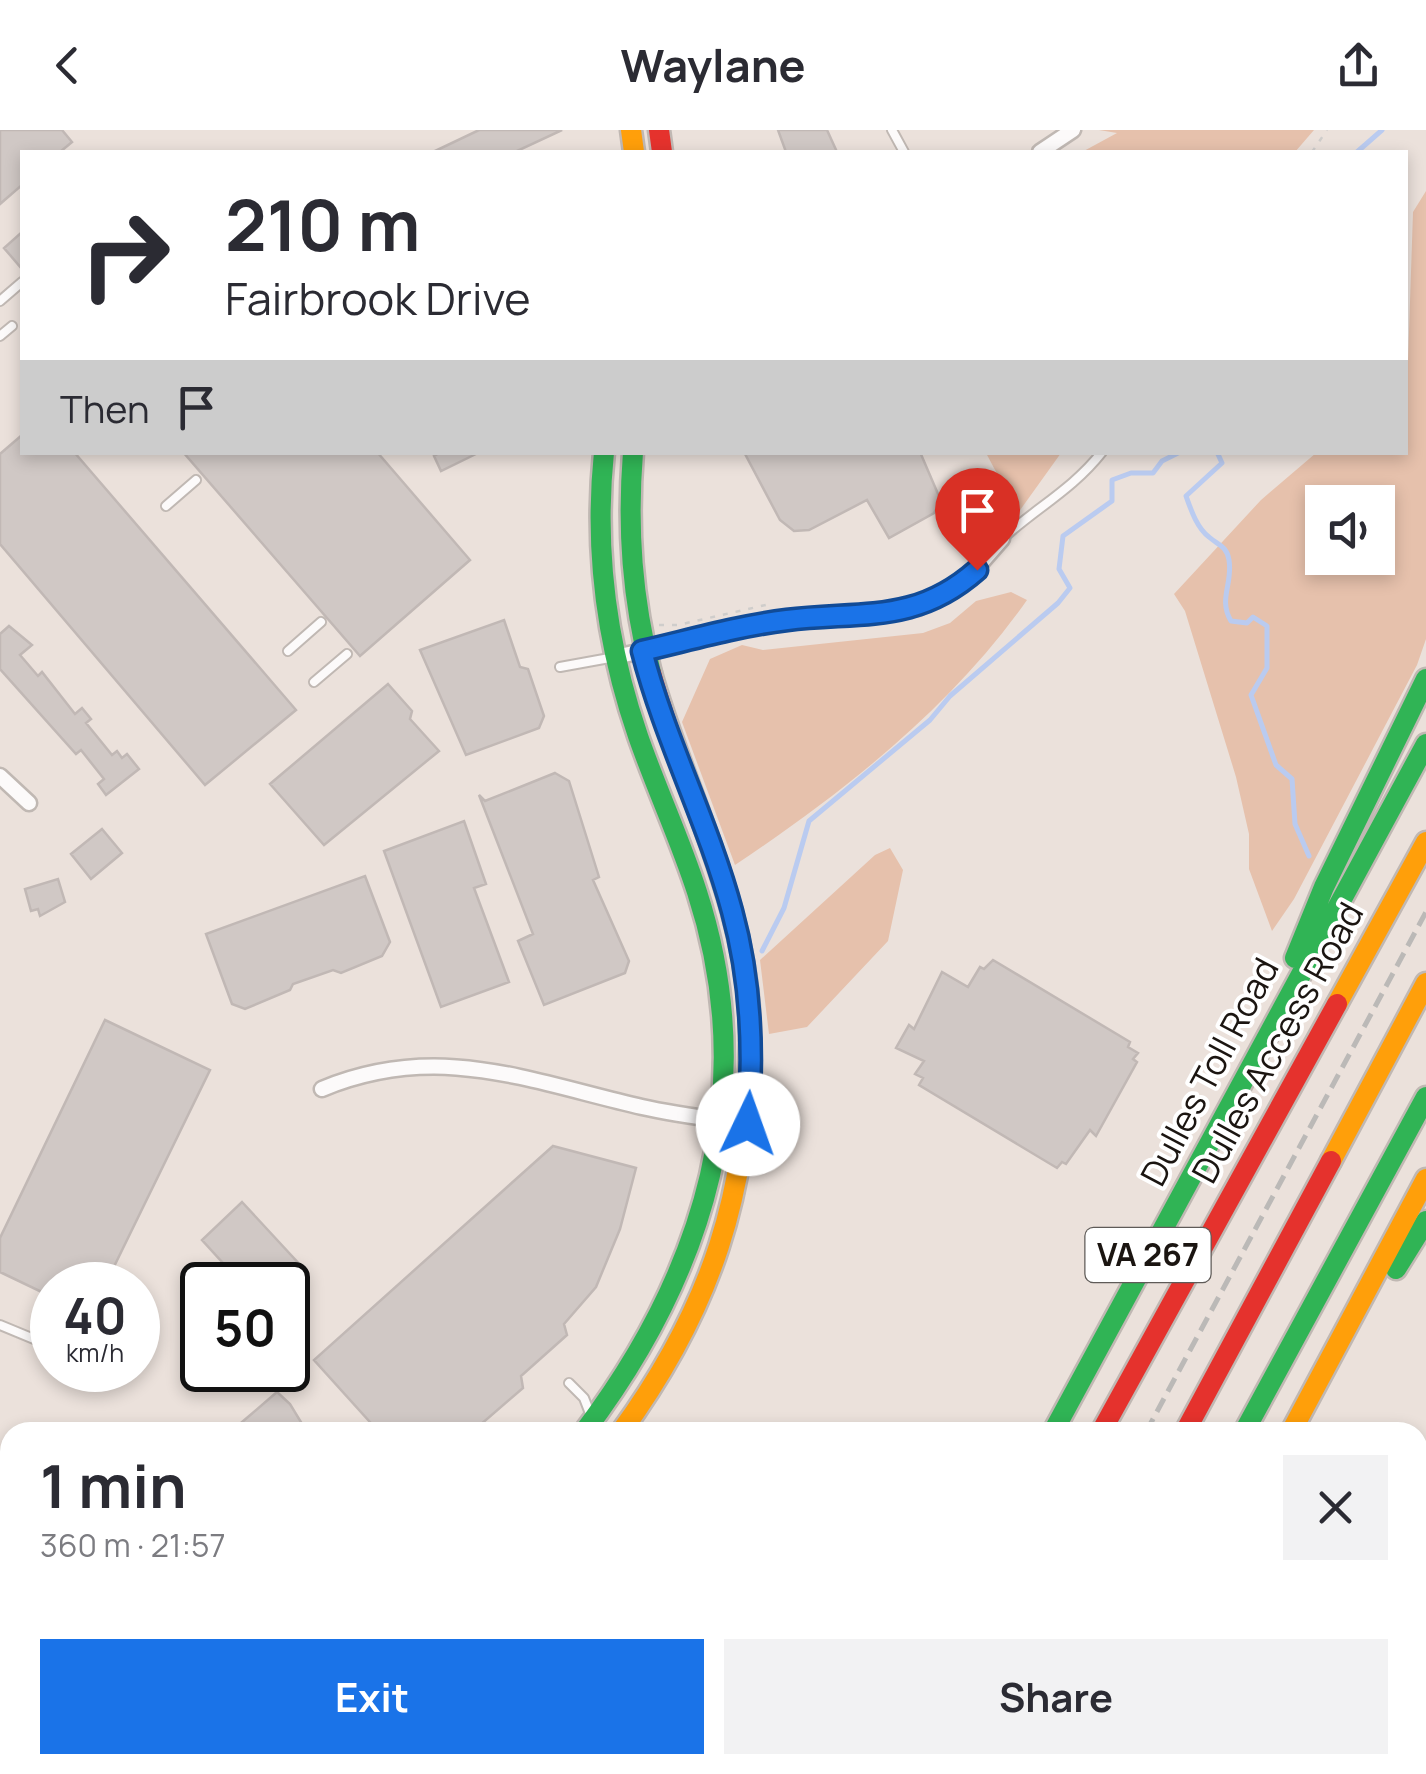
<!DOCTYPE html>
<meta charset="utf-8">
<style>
:root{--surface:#fff;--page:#f2f2f3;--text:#2b2b33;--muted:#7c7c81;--accent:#1a73e8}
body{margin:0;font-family:Manrope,sans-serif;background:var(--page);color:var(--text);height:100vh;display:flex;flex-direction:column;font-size:38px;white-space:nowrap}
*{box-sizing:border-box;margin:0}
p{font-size:32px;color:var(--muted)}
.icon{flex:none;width:55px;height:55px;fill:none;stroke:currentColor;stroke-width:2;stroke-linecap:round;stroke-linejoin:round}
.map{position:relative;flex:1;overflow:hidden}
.drawer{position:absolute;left:0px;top:1292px;width:1428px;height:352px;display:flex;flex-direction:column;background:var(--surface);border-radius:30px 30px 0 0;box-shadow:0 5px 15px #0003}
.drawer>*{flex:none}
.guide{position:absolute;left:20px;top:20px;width:1388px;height:305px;border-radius:0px;box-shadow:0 5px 15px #0003;background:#fff;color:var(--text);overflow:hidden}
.buttons{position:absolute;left:1305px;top:355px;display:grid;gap:20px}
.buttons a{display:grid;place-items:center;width:90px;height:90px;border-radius:0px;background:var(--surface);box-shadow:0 5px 15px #0003;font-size:50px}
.speed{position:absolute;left:30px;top:1132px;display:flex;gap:20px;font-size:50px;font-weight:700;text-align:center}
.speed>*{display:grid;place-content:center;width:130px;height:130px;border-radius:50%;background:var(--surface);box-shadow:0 5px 15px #0003;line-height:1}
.speed small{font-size:25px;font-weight:400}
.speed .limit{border:5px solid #111;border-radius:15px;background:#fff;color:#111}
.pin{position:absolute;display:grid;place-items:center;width:85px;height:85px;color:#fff;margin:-102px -42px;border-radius:50% 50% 50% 0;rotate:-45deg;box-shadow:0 0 10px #0007}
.pin .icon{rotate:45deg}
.me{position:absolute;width:110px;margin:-55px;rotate:3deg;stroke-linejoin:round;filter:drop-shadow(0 0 8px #0008)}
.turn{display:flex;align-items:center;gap:35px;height:210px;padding:0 40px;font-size:45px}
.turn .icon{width:130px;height:130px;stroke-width:2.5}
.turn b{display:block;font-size:70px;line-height:85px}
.then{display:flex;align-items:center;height:95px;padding:0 40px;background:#0003;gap:20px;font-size:38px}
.round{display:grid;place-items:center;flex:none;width:105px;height:105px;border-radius:0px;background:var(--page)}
.overview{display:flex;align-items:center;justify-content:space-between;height:170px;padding:0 40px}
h1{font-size:60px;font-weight:700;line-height:75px}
.primary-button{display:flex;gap:20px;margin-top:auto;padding:20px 40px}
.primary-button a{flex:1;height:115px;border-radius:0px;background:var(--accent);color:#fff;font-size:40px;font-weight:700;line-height:115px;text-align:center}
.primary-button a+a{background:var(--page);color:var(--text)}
header{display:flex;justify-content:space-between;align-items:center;height:130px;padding:0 40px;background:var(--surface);font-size:45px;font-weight:700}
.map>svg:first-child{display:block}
.green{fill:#e6c1ac;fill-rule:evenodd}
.water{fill:#bacbf0}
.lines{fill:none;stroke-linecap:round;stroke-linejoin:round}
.stream{stroke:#bacbf0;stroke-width:5}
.building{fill:#d0c8c5;stroke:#c1b8b5;stroke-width:2.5}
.lane-casing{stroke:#c0b8b3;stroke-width:12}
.street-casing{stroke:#c0b8b3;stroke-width:19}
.fast-casing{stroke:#c0b8b3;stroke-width:25}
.slow-casing{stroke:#c0b8b3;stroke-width:25}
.jam-casing{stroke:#c0b8b3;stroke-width:25}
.path{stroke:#cfcdcb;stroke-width:2.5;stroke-dasharray:5 8;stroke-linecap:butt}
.lane{stroke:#fcfafa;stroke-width:8}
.street{stroke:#fcfafa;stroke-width:14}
.fast{stroke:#30b455;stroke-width:20}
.slow{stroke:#ff9f0a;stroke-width:20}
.jam{stroke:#e5322d;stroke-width:20}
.rail{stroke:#bbb9b7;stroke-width:5;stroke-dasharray:15 8;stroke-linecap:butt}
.route-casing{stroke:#114b97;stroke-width:25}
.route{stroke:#1a73e8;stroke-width:18}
.labels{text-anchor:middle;stroke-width:8;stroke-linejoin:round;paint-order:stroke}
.shield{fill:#fff;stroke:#5f5b58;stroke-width:2.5}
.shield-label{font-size:32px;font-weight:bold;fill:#1b1511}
.street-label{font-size:35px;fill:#1b1511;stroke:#fff}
</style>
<header><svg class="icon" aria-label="back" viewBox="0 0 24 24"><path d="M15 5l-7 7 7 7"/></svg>Waylane<svg class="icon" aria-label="share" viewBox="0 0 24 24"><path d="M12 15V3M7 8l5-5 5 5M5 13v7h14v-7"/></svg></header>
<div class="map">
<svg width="1426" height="1644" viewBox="0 0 1426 1644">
<rect width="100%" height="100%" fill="#ebe1db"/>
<path class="green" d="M1099,0H1314L1295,22H1082L1117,3Z
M1426,61V509L1417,535L1294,769L1272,801L1249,739V704L1236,647L1185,481L1174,464L1261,370L1316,323L1405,322L1413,82ZM1322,372H1378V428H1322Z
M986,323H1061L1018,383Z
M1011,462L1027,470C952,577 843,663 735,735L682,592L710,529L742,515L763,520L923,503L950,493L976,471Z
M890,718L903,740L888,811L807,897L769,904L760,830L875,725Z"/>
<path class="water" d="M1280,1635H1381L1385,1644H1289Z"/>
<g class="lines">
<path class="stream" d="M1357,22L1382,0
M1217,322L1222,333L1186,366C1191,380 1197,398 1209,407C1218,415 1227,416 1229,430C1233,454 1218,469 1231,491L1247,493L1253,487L1267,496V538L1251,565L1276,635L1292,649L1295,694L1309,726
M762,821L784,778L809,691L930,590L950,566L1058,473L1070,458L1059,439L1063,406L1112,371V350L1131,343H1153L1162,331L1180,322"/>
</g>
<path class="building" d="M0,0H62L72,12L60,22H22V55L0,74Z
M479,0H562L515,22H433Z
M778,0H827L837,22H786Z
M22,102V139L4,118Z
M22,305V322H74L296,580L205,655L0,414V324Z
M183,322H377L470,430L360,526Z
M441,322H480L441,341L434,326Z
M744,322H920L941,371L934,383L889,408L867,370L809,400L794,401L780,390Z
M504,490L520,537L528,539L544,586L539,598L466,625L420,520Z
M9,496L32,515L20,525L38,546L42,542L75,584L82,578L91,589L86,593L112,625L117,621L122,628L127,624L139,639L106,665L98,654L104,649L81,620L76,624L0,539V504Z
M388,554L412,581L410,589L439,621L324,715L270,654Z
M555,643L569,651L599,747L593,750L629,831L625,843L544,875L518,811L533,804L479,665L485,671Z
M464,691L486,754L474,758L509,852L441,877L384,721Z
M102,699L122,723L91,749L71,724Z
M365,746L390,812L382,826L341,843L333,840L293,854L290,860L245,879L232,874L206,804Z
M58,749L65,772L40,786L38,779L31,781L25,759Z
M993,830L1130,912L1128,917L1138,923L1133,929L1137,932L1096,1006L1090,1000L1066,1034L1062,1032L1057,1038L919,955L923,948L915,944L924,931L896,918L909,895L914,899L942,842L968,857L980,837L984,839Z
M105,890L210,940L105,1155H52V1167L0,1142V1108Z
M553,1016L636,1038L620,1099L596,1157L564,1194L567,1205L521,1246L523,1258L472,1302H379L314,1230Z
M242,1072L302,1137L283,1155H243L202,1110Z
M277,1262L290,1274L307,1302H240L241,1293Z"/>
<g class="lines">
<g class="lane-casing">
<path id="lane" d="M892,0L904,22
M0,171L22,152
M0,206L12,196
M166,376L196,350
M1002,409C1036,378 1073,359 1102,322
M288,521L321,492
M560,537L615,527
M314,552L347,524
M0,1195L46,1214
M569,1253L584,1268L591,1286
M1418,1323L1426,1320
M1418,1614L1426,1633"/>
</g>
<g class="street-casing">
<path id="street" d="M1040,22L1073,0
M615,527L766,494L918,478L967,449L1002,409
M0,646L29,673
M322,959C437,911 529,951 642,977C677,985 713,989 748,994"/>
</g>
<g class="fast-casing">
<path id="fast" d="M633,322C627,399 632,468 651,543
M1295,828L1324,757L1426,549
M1396,1139L1426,1091
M584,1302C705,1142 761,959 697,762C680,709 656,658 638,606C606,513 594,419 604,322
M1053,1302L1426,614
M1244,1302L1426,967
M251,1644L260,1635
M290,1644L299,1635
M850,1644L856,1635
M907,1644L912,1635
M1097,1644L1102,1635
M1132,1644L1137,1635"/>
</g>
<g class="slow-casing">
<path id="slow" d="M631,0L634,22
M1337,874L1426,712
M1331,1031L1426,853
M621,1302C712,1177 748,1063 750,909
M1291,1302L1426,1049"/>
</g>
<g class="jam-casing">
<path id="jam" d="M659,0L662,22
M651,543C685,664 751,780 750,909
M1101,1302L1337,874
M1185,1302L1331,1031
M1002,1644L1007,1635
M1059,1644L1064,1635"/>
</g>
<path class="path" d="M1312,22L1327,0
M659,495H678L770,474
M0,1643L1,1644"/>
<use href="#lane" class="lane"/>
<use href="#street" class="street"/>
<use href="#fast" class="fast"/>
<use href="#slow" class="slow"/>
<use href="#jam" class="jam"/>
<path class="rail" d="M1146,1302L1426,782
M954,1644L959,1635"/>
</g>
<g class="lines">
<g class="route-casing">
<path id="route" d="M748,994C754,923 751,850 732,781C708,692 665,610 642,521C690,510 738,496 787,490C862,481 916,494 977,440"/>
</g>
<use href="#route" class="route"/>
</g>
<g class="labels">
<rect class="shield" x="1085.5" y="1098" width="125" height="54" rx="8"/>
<g class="shield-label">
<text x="1148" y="1136">VA 267</text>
</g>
<g class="street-label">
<text transform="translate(1278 913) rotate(-61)" y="12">Dulles Access Road</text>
<text transform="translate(1210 942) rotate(-62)" y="12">Dulles Toll Road</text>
</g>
</g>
</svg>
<div class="buttons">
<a><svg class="icon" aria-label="sound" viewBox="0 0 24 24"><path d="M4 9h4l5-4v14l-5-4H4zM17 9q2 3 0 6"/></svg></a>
</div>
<div class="speed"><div>40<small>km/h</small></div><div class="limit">50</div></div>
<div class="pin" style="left:977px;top:440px;background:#d93025"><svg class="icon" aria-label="arrive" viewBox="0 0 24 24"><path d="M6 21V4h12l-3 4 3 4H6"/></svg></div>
<svg class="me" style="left:748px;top:994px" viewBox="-20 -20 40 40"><circle r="19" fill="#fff"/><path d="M0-13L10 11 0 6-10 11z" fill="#1a73e8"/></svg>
<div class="guide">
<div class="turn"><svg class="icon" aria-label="right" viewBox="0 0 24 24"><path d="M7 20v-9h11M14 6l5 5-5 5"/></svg><div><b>210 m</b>Fairbrook Drive</div></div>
<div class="then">Then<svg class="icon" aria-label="arrive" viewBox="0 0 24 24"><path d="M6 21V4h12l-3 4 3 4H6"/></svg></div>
</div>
<section class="drawer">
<div class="overview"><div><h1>1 min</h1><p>360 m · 21:57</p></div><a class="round"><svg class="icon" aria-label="close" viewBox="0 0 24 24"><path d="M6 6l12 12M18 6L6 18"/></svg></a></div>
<div class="primary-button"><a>Exit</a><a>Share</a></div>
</section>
</div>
